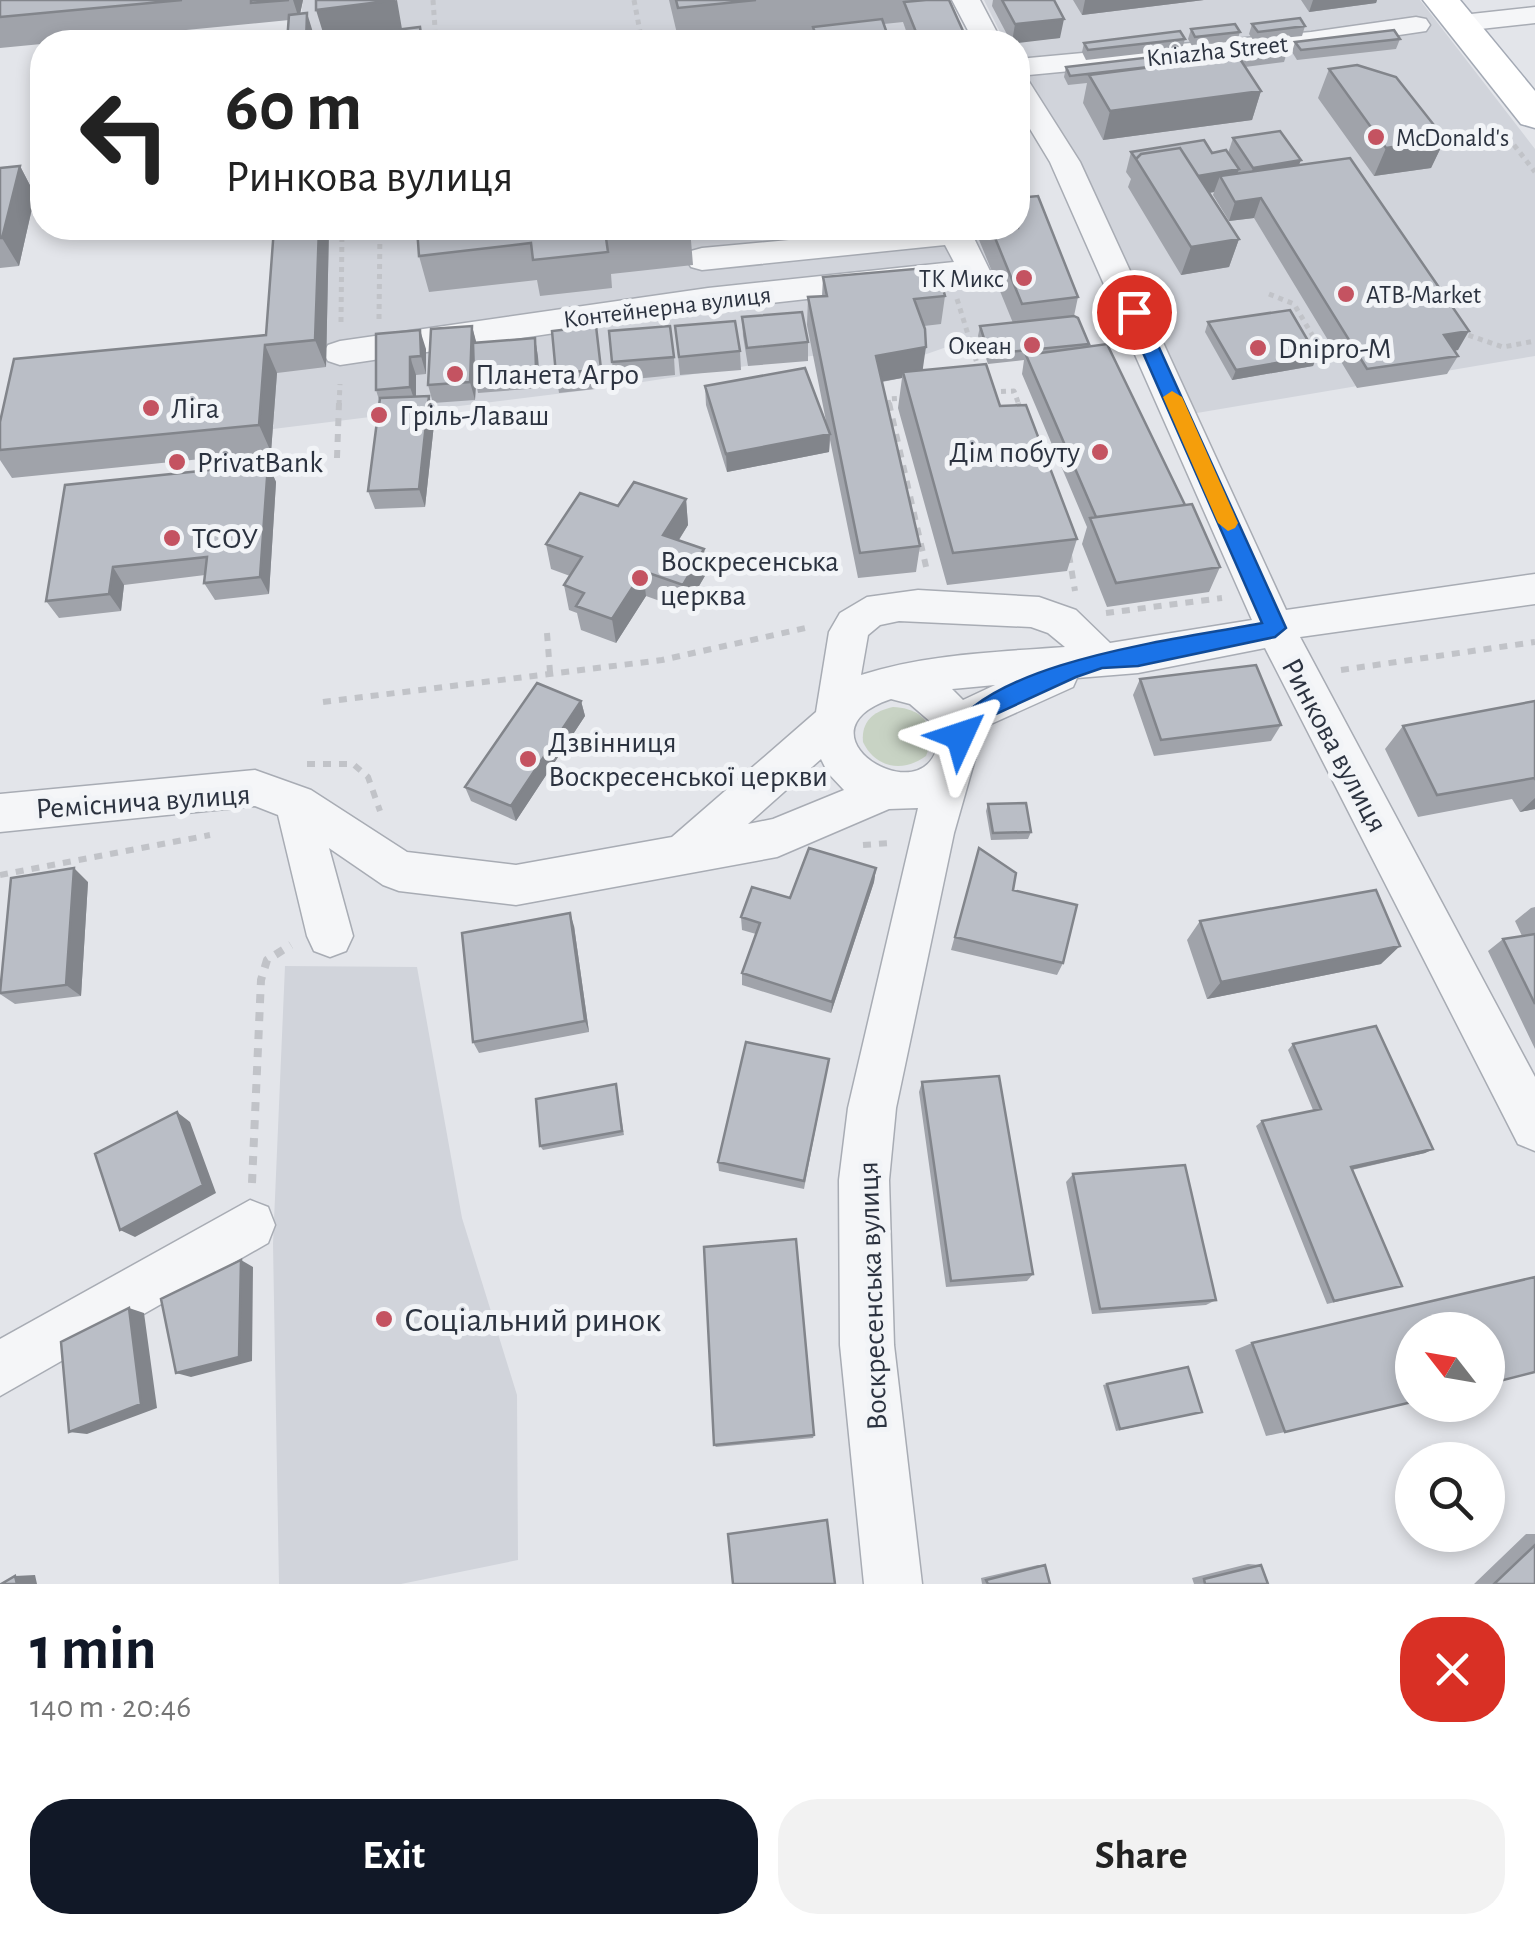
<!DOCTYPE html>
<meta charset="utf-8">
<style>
:root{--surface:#fff;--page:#f2f2f2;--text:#222;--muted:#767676;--accent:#111827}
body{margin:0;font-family:"Alegreya Sans",sans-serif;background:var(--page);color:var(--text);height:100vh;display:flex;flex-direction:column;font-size:38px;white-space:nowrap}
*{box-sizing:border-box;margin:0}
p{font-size:32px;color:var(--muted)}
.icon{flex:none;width:55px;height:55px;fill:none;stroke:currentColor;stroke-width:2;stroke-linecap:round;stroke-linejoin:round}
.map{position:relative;height:1584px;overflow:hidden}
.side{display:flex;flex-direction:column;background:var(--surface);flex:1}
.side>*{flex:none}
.top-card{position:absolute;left:30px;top:30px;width:1000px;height:210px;border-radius:40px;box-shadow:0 5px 15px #0003;background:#fff;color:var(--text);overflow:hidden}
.needle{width:65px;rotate:301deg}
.fabs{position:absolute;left:1395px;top:1312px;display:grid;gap:20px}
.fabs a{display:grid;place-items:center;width:110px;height:110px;border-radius:50%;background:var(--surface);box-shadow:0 5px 15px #0003;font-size:50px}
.pin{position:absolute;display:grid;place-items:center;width:85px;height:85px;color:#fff;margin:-42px;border:5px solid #fff;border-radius:50%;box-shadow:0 2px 10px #0007}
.me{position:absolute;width:110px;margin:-55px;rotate:48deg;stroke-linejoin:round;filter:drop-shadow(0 0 8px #0008)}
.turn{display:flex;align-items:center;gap:35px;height:210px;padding:0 30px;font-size:45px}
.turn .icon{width:130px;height:130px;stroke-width:2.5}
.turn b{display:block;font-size:70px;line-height:85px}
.round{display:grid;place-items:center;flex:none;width:105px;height:105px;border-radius:40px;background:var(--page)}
.head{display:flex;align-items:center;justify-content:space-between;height:170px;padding:0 30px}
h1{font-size:60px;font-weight:700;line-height:75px;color:var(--accent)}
.cta{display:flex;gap:20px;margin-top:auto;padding:20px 30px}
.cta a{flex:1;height:115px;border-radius:40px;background:var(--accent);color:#fff;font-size:40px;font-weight:700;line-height:115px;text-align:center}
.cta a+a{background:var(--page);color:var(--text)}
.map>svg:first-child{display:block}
.built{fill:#d1d4db}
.green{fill:#c8d3c4}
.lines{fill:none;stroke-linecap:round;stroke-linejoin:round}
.minor-casing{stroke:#a8acb4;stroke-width:3}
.major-casing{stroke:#a3a9b4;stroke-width:3}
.path-far2{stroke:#c1c3c8;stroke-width:5;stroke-dasharray:5 5;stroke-linecap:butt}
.path-far1{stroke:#c1c3c8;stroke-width:6;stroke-dasharray:8 8;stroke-linecap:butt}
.path{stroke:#c1c3c8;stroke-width:8;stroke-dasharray:9 9;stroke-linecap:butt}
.minor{fill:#f5f6f8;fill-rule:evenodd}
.major{fill:#fff;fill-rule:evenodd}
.wall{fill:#a0a3aa}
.shaded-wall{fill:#82858b}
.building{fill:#babec6;stroke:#82858b;stroke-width:2.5}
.route{fill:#1a73e8;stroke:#114b97;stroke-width:2.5}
.slow{fill:#f59e0b}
.poi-dot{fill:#c45361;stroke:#f2f4f7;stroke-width:4}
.labels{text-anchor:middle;stroke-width:10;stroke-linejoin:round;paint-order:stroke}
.far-street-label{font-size:25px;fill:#2c3340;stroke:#f2f4f7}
.far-poi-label{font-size:25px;fill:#2c3340;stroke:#f2f4f7;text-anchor:start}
.poi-label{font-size:30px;fill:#2c3340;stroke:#f2f4f7;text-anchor:start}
.street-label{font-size:30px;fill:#2c3340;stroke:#f2f4f7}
.near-poi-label{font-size:35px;fill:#2c3340;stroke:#f2f4f7;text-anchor:start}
</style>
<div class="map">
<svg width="1535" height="1584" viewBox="0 0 1535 1584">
<rect width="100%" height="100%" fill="#e3e5ea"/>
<path class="built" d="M303,0H938L957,42H298Z
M984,0H1420L1535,149V356L1191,414L1018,68V42H1005Z
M286,228H1018L1076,328L958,343L921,356H811L604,388L273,429Z
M285,966L417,967L462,1218L517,1395L518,1560L401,1584H279L273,1244Z"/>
<path class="green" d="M893,707C914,708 928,716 933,737L926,756C903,773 875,768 863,742C861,721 874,711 893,707Z"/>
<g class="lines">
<g class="minor-casing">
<path id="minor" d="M952,0H980L1002,42H974Z
M1535,7V23L1462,31L1448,23L1462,15Z
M1416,17L1426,19L1430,25L1426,31L1311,48L1018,76V59L1311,32Z
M1018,77L1028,80L1080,162L1286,610L1535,574V604L1300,637L1535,1077V1151L1518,1144L1265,648L1138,673L1077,678L1073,687L991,724L981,738L954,833L896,1108L889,1180L894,1345L922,1584H864L840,1345L839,1180L848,1108L918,808L889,809L777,857L516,905L399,891L383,885L329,848L353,936L346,951L330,957L314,951L307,936L278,815L255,806L0,832V794L255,770L311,790L407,852L516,865L672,837L816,712L829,632L840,613L867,597L918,590L1039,597L1076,610L1110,643L1252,620L1050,162L1018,109ZM899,621L1031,627L1048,633L1065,647C996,652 926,654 861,675L868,635L880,625ZM995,685L963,700L952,689ZM891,699L910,704L939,729C941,826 784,735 891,699ZM821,759L828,773L844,790L773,819L748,824Z
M917,228H969L990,271L986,279L708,310L340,365L328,361L323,353L328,345L340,341L708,288L954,262L945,245L702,270L691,267L686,259L691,251L702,248Z
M250,1200L268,1207L275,1225L268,1243L0,1396V1339Z"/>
</g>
<g class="major-casing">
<path id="major" d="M1423,0H1460L1535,91V128L1521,124Z"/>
</g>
<path class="path-far2" d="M433,0L436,42
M634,0L642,42
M792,34L795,42
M1514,145L1535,172
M342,232L394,228
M1269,294L1294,304L1321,350
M957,299L980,373
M379,319L380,228
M341,322L342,228
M1459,332L1503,347L1535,341
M991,392L1014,391L1019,405
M339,405L340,384
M889,405L888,399L904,398"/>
<path class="path-far1" d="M889,403L927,571
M1018,403L1020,410
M337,458L339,403
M1069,555L1075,591
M1106,613L1222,598
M547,633L550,672
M1341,670L1535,642
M323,702L662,660L810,627
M307,764H353L368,777L380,811
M863,845L890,843
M0,875L210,835"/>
<path class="path" d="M252,1183L261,980L267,960L291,945"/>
<use href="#minor" class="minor"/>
<use href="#major" class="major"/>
</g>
<path class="wall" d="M0,0H303L300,14L316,42L289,20L0,48Z
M669,0H949L968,42H910L903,22L884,24L890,42H813V31L707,42H679Z
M993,0H1054L1060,38L1011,42L992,6Z
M1073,0H1204L1082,15Z
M1301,0H1377L1376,3L1309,12Z
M1252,24L1305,26L1302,36L1254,41L1249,34Z
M1191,29L1240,32L1237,41L1192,46L1188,39Z
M1185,39L1182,49L1086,60L1082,52L1084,43Z
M1400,39L1396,49L1297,60L1292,52L1295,42Z
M1287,53L1284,62L1245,67L1261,91L1252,120L1103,140L1083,103L1087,83L1068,85L1064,77L1066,67L1156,66H1158L1160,58Z
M1329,69L1445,139L1431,168L1374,176L1318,98Z
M1018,132L1024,147L1019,174L1028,197L1078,297L1074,316L1089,344V347L1185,505L1220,567L1209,592L1107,607L1082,544L1087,527L1022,374L1024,360L988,364L978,336L980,326L1013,323L975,230L962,231L961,228H1018Z
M1233,138L1299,165L1458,350L1454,351L1458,356L1447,374L1357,388L1254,218L1229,221L1213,195L1214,192L1209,193L1239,239L1229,267L1181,275L1128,187L1131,179L1126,172L1131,152L1228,153Z
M20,166L35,195L19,266L0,268V168Z
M274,228H329L326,367L277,373L271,452L12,478L0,460V422L266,335Z
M417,228H690L693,265L611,274L612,288L540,296L537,280L429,292L419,256Z
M823,277L945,296L941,324L924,326L923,370L1000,406L1077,539L1067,571L947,585L898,408L902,378L882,382L920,546L916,572L858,578L830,440L829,452L727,472L706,405L705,386L827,426L807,325L808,297L822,296Z
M742,317L808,342V361L748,366L743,336Z
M1208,322L1317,356L1313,366L1232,380L1205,332Z
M472,326L476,343L535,338L538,357L540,388L478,393L476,382L475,400L433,403L428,385Z
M596,326L604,388L559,393L556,374Z
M675,326L740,351L741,370L680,375Z
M609,331L674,357L675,375L614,381Z
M376,334L426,349V374L416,375V397L435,415L425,507L375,509L368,491L380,403L376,390Z
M268,464L276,482L269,594L215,600L204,583L205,575L124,585L121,611L59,618L46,601Z
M686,499L688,525L679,540L704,549L706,574L685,610L646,596L616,643L581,630L577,613L569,610L564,585L570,576L551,569L546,544L618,506Z
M1140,679L1281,725L1271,741L1154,756L1133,695Z
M581,701L585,716L516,821L471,801L465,787Z
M1535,701V809L1520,812L1512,799L1418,817L1385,749L1403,726Z
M988,804L1031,832L1028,839L991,840L986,811Z
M979,848L1013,890L1063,963L1057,975L951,950Z
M876,868L874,882L831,1013L742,985V973L756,934L742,930L741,917Z
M88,882L81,996L15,1004L0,994V984Z
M1535,907V1049L1488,951L1503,939L1522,936L1515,921L1531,908Z
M1200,921L1381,964L1207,999L1187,940Z
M574,926L589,1032L479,1053L473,1042Z
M1293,1044L1433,1149L1425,1153L1352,1170L1402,1286L1327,1304L1256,1126L1262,1121L1313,1110L1288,1050Z
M827,1069L804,1189L719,1171L718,1162Z
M922,1082L1033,1274L1027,1281L946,1287L919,1092Z
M616,1084L624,1135L543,1150L540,1146Z
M1073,1174L1216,1300L1206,1305L1092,1314L1066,1182Z
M1252,1343L1285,1432L1266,1436L1235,1350Z
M1107,1384L1202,1412L1116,1431L1103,1385Z
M814,1435L813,1438L716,1447L714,1445Z
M1526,1534H1535V1584H1474Z
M1248,1564L1261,1565L1268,1584H1194L1192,1578Z
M1038,1565H1045L1050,1584H982L981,1578Z"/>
<path class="shaded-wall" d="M293,0H303L299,19Z
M397,0L402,29L325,39L316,10Z
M1085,0H1204L1082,15Z
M1313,0H1377L1376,3L1309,12Z
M307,13L316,42H306Z
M1064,19L1060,38L1018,43L1012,42L1015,24Z
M1261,91L1252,120L1103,140L1110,111Z
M1445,139L1431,168L1374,176L1386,148Z
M1301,160L1293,180L1246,187L1253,168Z
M20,166L35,195L19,266L2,238Z
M1239,169L1232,189L1220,176L1214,192L1184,197L1190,178Z
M1261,198L1254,218L1229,221L1235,202Z
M319,228H329L326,367L315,340Z
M1239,239L1229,267L1181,275L1191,247Z
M472,326L477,345L474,374L476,382L475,400L470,382Z
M420,330L426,349V374L421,356Z
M1469,331L1458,350L1433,354L1444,335Z
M535,338L538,357L540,388L536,369Z
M265,345L277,373L271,452L259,425Z
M926,347L922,374L903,372L902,378L873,383L876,356Z
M1317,356L1313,366L1232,380L1236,370Z
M410,357L416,375V405L410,387Z
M429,396L435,415L425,507L419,489Z
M830,434L829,452L727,472L726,454Z
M268,464L276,482L269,594L260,577Z
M686,499L688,525L666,560L663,535Z
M704,549L706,574L685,610L683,585Z
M113,567L124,585L121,611L109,594Z
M643,571L646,596L616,643L612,619Z
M581,701L585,716L516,821L511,806Z
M1535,798V809L1520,812Z
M74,868L88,882L81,996L66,985Z
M876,868L874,882L831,1013L832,1002Z
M570,913L574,926L589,1032L585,1021Z
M1400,946L1381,964L1207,999L1221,982Z
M177,1112L190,1122L216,1193L135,1237L120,1230Z
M1433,1149L1425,1153L1345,1171L1351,1167Z
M241,1260L253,1267L252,1361L191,1377L176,1373Z
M129,1308L144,1313L157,1408L87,1434L69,1432Z
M35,1575L37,1584H17L15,1576Z"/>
<path class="building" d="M0,0H182L0,17Z
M251,0H289L251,3Z
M316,0H395L316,10Z
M676,0H756L678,8Z
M926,0H949L968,42H920L904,2Z
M1002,0H1054L1064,19L1015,24Z
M307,13L306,42H287L289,15Z
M1300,18L1305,26L1258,32L1252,24Z
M882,19L890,42H818L813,27Z
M1235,24L1240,32L1195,37L1191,29Z
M420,27L422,42H347V36Z
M1394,30L1400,39L1301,50L1295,42Z
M1180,31L1185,39L1088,50L1084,43Z
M1282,44L1287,53L1239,58L1238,56L1164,65L1160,58Z
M1238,56L1261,91L1110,111L1089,75Z
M1152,57L1157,66L1070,76L1066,67Z
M1357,65L1396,77L1445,139L1386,148L1329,69Z
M1280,131L1301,160L1253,168L1233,138Z
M1018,132L1024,147L1018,148Z
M1204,140L1212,153L1226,150L1239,169L1198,176L1180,148L1141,154L1136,159L1131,152Z
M1180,148L1239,239L1191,247L1136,159L1141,154Z
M1350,158L1469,331L1444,335L1458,356L1367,369L1261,198L1235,202L1220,176Z
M20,166L2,238H0V168Z
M1018,174H1019L1028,197L1018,198Z
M1038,196L1078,297L1022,304L991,228H1018V198Z
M274,228H319L315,340L265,345L259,425L0,450V422L14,359L266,335Z
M417,228H690L606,238L608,252L533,260L531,243L419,256Z
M937,267L945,296L914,299L925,329L926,347L876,356L920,546L860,553L808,297L827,296L823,277Z
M1290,310L1317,356L1236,370L1208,322Z
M802,312L808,342L747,348L742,317Z
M1074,316L1078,318L1089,344L989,354L980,326Z
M735,321L740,351L679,357L675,326Z
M472,326L470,382L428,385L431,329Z
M596,326L601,369L556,374L552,331Z
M670,326L674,357L612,362L609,331Z
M420,330L421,356L410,357V387L376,390V334Z
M535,338L536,369L474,374L473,343Z
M1107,344L1185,505L1096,517L1026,355Z
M986,364L1000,406L1026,405L1077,539L953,553L903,372Z
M805,368L830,434L726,454L705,386Z
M429,396L419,489L368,491L380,398Z
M268,464L260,577L204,583L207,557L113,567L109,594L46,601L65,485Z
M634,482L686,499L663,535L704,549L683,585L643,571L612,619L576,606L584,593L564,585L582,557L546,544L580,493L618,506Z
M1192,504L1220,567L1116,583L1090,518Z
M1256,665L1281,725L1161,740L1140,679Z
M537,683L581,701L511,806L465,787Z
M1535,701V779L1534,778L1437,795L1403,726Z
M1026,803L1031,832L993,833L988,804Z
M809,848L876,868L832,1002L742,973L760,923L741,917L752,887L790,898Z
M979,848L1016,873L1013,890L1077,905L1063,963L955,937Z
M74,868L66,985L0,993L11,878Z
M1376,890L1400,946L1221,982L1200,921Z
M570,913L585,1021L473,1042L462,933Z
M1535,934V1004L1503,939Z
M1376,1026L1433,1149L1351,1167L1402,1286L1334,1301L1262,1121L1321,1109L1293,1044Z
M746,1042L829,1059L804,1181L718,1162Z
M999,1076L1033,1274L951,1281L922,1082Z
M616,1084L622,1131L540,1146L536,1099Z
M177,1112L203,1185L120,1230L95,1154Z
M1185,1165L1216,1300L1100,1309L1073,1174Z
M796,1239L814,1435L714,1445L704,1247Z
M241,1260L239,1357L176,1373L161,1299Z
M1535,1277V1372L1488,1384V1330H1412V1402L1285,1432L1252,1343Z
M129,1308L141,1404L69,1432L61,1342Z
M1188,1367L1202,1412L1120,1429L1107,1384Z
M827,1520L835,1584H733L728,1534Z
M1535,1545V1584H1494Z
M1045,1565L1050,1584H988L986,1580Z
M1261,1565L1268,1584H1205L1204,1579Z
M15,1576L17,1584H1Z"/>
<path class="route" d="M1134,306L1143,312L1286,628L1275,637L1138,666L1102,668L1076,677L985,719L967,742H952L948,736C987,660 1183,639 1262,623L1125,312Z"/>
<path class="slow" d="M1172,391L1182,397L1238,523L1235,528L1228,531L1218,523L1163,397Z"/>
<g class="poi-dot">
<circle cx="1376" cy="137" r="10"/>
<circle cx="1024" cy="278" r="10"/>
<circle cx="1346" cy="294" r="10"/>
<circle cx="1032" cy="345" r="10"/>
<circle cx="1258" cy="348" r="10"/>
<circle cx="455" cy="374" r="10"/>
<circle cx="151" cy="408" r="10"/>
<circle cx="379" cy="415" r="10"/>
<circle cx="1100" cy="452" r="10"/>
<circle cx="177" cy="462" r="10"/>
<circle cx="172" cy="538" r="10"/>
<circle cx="640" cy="578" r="10"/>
<circle cx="528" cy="759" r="10"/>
<circle cx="384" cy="1319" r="10"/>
</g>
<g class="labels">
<g class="far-street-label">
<text transform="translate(1217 50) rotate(-6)" y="9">Kniazha Street</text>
<text transform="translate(667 306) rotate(-7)" y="9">Контейнерна вулиця</text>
</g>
<g class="far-poi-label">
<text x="1396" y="146">McDonald's</text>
<text x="1004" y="287" text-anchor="end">ТК Микс</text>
<text x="1366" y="303">ATB-Market</text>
<text x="1012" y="354" text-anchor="end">Океан</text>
</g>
<g class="poi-label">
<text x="1278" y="358">Dnipro-M</text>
<text x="475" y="384">Планета Агро</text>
<text x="171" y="418">Ліга</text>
<text x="399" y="425">Гріль-Лаваш</text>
<text x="1080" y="462" text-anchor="end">Дім побуту</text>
<text x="197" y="472">PrivatBank</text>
<text x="192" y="548">ТСОУ</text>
<text x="660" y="571">Воскресенська<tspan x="660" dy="34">церква</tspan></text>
<text x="548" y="752">Дзвінниця<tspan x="548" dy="34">Воскресенської церкви</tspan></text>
</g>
<g class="street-label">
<text transform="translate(1335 745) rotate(62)" y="10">Ринкова вулиця</text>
<text transform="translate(143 801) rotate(-4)" y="10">Реміснича вулиця</text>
<text transform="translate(872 1296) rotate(-92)" y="10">Воскресенська вулиця</text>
</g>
<g class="near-poi-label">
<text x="404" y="1331">Соціальний ринок</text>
</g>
</g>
</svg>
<div class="fabs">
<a><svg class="needle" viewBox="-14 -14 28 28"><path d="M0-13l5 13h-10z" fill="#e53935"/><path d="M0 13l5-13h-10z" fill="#767676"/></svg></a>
<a><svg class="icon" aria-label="search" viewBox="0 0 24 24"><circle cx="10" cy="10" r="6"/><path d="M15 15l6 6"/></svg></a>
</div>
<div class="pin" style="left:1134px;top:312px;background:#d93025"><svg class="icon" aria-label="arrive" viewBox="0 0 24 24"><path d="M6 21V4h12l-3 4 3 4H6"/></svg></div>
<svg class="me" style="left:960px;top:736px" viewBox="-20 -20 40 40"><path d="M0-17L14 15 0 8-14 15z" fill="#1a73e8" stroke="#fff" stroke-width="4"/></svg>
<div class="top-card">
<div class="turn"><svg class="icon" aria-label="left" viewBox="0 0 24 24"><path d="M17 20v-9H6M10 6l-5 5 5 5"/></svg><div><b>60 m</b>Ринкова вулиця</div></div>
</div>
</div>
<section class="side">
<div class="head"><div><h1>1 min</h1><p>140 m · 20:46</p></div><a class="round" style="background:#d93025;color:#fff"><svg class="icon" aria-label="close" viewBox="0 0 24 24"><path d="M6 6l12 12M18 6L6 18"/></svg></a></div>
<div class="cta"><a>Exit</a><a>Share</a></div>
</section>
